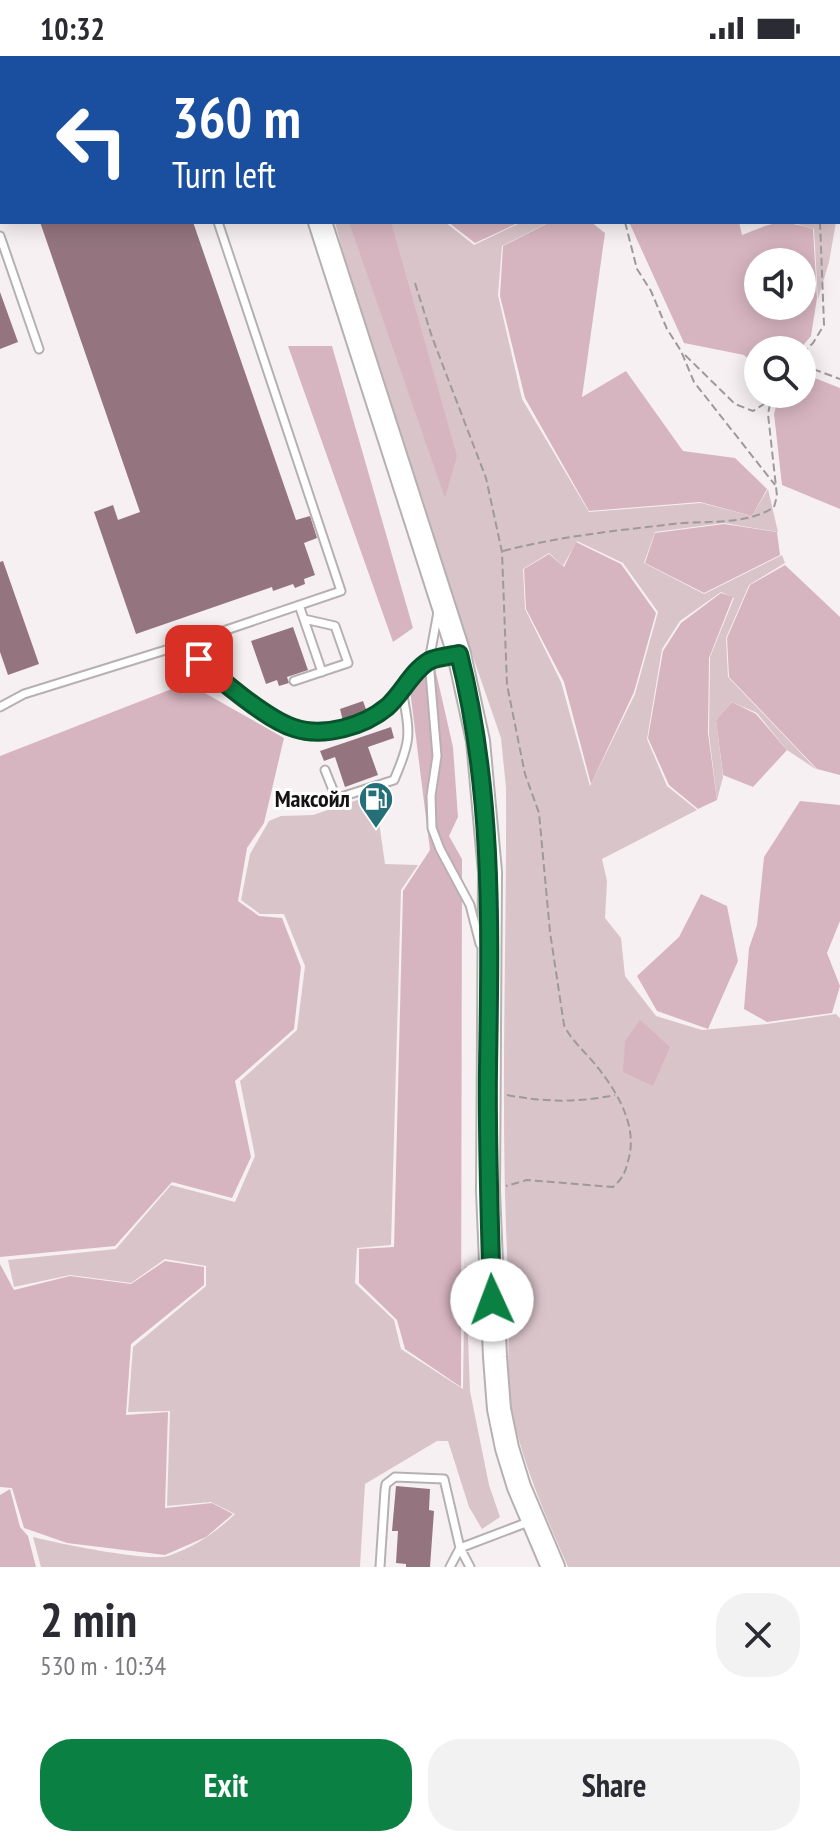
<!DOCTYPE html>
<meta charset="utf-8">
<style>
:root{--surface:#fff;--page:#f2f2f3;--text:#2b2b33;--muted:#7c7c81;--accent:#0b8043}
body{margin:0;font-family:"PT Sans Narrow",sans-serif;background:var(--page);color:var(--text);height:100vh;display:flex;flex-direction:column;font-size:30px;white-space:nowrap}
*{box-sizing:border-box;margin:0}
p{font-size:26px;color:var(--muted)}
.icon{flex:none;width:44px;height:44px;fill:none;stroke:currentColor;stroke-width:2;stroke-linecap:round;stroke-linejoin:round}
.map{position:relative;height:1511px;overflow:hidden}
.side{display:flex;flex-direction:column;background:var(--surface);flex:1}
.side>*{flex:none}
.hud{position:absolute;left:0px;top:0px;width:840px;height:168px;box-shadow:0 4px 20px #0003;background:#1a4fa0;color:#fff;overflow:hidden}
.fabs{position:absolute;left:744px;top:192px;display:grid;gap:16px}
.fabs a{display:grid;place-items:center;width:72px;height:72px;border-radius:50%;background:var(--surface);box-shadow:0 4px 20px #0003;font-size:40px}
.pin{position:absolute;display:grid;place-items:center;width:68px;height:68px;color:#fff;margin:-34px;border-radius:16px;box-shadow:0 4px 12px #0006}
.me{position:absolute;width:88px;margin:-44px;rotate:358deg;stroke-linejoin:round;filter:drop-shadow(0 0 6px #0008)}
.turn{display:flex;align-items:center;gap:28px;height:168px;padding:0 40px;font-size:36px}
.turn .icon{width:104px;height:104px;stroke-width:2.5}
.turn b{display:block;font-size:56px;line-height:68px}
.round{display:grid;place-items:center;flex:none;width:84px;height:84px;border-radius:32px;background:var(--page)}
.headline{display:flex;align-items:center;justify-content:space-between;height:136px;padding:0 40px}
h1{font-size:48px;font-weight:700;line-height:60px}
.button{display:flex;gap:16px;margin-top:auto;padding:16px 40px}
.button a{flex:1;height:92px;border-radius:32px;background:var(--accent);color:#fff;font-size:32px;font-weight:700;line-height:92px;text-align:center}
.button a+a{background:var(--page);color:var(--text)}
.status{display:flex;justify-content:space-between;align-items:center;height:56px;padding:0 40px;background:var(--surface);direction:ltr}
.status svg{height:22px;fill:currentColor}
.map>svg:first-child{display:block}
.green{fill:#d9c4ca;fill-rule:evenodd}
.forest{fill:#d7b5c0;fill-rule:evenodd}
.building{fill:#94757f}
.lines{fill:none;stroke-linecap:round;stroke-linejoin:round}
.service-casing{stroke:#b7b0b2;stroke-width:11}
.primary-casing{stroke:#b7b0b2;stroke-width:26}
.path{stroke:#9e999a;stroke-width:2;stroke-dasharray:8 4;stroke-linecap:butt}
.service{stroke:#fff;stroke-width:7}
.primary{stroke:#fff;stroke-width:22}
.route-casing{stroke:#07532c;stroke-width:20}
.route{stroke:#0b8043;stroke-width:14}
.labels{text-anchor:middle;stroke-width:6;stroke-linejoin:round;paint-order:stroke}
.poi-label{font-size:24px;font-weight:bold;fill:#141212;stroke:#fff;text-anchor:end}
</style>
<div class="status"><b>10:32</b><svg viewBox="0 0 49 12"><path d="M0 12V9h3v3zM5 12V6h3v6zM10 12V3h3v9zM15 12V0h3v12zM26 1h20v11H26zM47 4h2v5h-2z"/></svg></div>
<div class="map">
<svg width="840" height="1511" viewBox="0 0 840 1511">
<rect width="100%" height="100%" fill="#f7f0f2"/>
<path class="green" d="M335,166H445L474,189L522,166H549L502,190L498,239L522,343L589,456L701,447L752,460L768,433L778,476L724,467L655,476L644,507L704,538L782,499L785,507L749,529L726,582L728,621L817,714L787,694L757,657L732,646L716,664L723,721L717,744L709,678L710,601L734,542L721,536L680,565L662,593L647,683L667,730L697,754L602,803L607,825L605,862L621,882L625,920L656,960L702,974L767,968L836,958L840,962V1511H568C546,1461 524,1411 512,1357C504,1318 511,1276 509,1236C499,1068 507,900 506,732L501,682L374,314ZM577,485L623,507L658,556L635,638L590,730L561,626L525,553L523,513L549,497L563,510Z
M790,166H836L829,206L818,243L814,173Z
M375,738L385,808L418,809L401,834L391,1189L357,1192L355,1227L394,1264L401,1293L463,1333L465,1201L470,1335L489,1429L500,1461L482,1473L469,1451L448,1385H437L365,1428L360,1511H41L33,1481C56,1487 149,1506 168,1500C195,1491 215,1477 235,1458L211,1446L167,1450L170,1355L128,1356L133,1291L206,1230V1210L165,1203L131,1227L70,1219L14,1231L8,1204L116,1193L171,1129L235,1146L255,1100L240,1025L297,974L305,910L284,858H260L241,844L250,798L269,765L281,760L313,759Z"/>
<path class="forest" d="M349,166H391L457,400L445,442Z
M448,166H520L475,187Z
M550,166H591L605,177L582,341L626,315L683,395L735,402L767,433L752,460L700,446L589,455L525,342L500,240L503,190Z
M629,166H739L742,179C774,166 779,163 813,173L817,242L811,280L799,294H758V312L744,299L684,287ZM758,206H802V250H758Z
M288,290H332L413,572L393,586Z
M802,317L840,332V453L782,429L774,358L779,338H802Z
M724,468L777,476L780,499L704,537L645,507L655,477Z
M576,486L621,508L656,557L634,636L591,728L564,626L526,553L524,513L549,498L564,511Z
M785,509L840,561V719L817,713L729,621L727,582L750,529Z
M721,537L733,541L709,602L708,677L717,744L698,753L669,729L648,682L663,595L681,567Z
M435,612L453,691L458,761L449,780L462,803L461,1331L405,1293L397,1264L359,1227V1193L394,1191L403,835L430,794L410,634Z
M187,627L284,682L264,767L247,792L238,845L259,860L282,862L301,911L294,973L235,1025L251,1101L232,1142L172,1126L115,1190L0,1201V700Z
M732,646L756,658L787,694L753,731L723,719L716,664Z
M800,745L840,749V865L827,897L840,930L832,957L767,966L744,953L749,892L757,869L764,801Z
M701,838L727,850L738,905L708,973L657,955L637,920L679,881Z
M640,964L670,991L653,1030L623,1016L625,985Z
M165,1205L204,1211V1229L131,1288L126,1359L168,1356L165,1452L212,1447L233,1458L206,1481L165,1499L67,1487L24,1472L12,1432L0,1431V1208L14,1234L70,1220L131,1228Z
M10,1433L20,1471L28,1480L36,1511H0V1439Z"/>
<path class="building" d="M40,166H193L296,464L310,460L317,482L304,487L315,519L304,523L305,528L295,532L293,528L273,535L272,531L136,578L94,456L113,449L118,464L140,456Z
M0,236L18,286L0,293Z
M3,505L39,608L8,619L0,596V506Z
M293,571L308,614L287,621L289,627L279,630L277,624L266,628L251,585Z
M363,645L367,656L343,665L340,653Z
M391,671L394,682L368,691L378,719L345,731L335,701L324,705L320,695Z
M396,1430L430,1433L429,1454L434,1455L430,1511H406V1508L396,1507L398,1475H392Z"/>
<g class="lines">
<g class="service-casing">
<path id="service" d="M166,0V2
M66,2L70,0
M0,37L2,36
M0,180L39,293
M299,549L322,616
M438,556L429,605L437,700L431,740L432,772L440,793L470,849L480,888
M185,588C207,612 265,665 297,673C326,680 361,671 384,653C401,641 411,614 431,605C437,602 447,601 454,599
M294,625L348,607L335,570L304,563
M0,651L24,638L185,588L341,535L218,166
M325,714L335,739L341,741L394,724C412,683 410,678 402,634
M380,1511L385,1434L386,1428L395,1421L444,1423L460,1492L470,1511
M450,1511L460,1492L531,1465"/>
</g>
<g class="primary-casing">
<path id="primary" d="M263,0L264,2
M320,166L459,598L478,685L490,816L488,1135L495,1301L499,1353L507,1392L519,1431L553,1511"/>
</g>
<path class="path" d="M570,2L572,0
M625,166L637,213L651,235L667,273L681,295L694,326L775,429
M415,227L432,281L486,422L502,496L507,629L525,718L539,757L550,876L564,969C571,984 584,995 595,1008C616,1034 639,1070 628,1105C625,1117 623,1122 613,1131L527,1124L506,1130
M802,298L813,287L824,269L820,166
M685,299L735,348L753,355L764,348L772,339
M802,309L840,323
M503,495C561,480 614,475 673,468C706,464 746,470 774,451L777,440L768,358L772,338
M507,1039C544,1046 577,1047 615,1039"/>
<use href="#service" class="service"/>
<use href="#primary" class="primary"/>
</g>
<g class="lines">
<g class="route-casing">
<path id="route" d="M199,603C218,623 268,664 294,672C324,682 364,670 387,651C402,638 412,615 429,605C437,601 450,600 459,598C494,737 490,872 488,1013C487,1090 490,1167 492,1244"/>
</g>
<use href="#route" class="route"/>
</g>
<defs>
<g id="fuel-pin" transform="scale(1.8)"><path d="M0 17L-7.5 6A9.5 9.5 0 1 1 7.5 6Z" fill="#256f78" stroke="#fff"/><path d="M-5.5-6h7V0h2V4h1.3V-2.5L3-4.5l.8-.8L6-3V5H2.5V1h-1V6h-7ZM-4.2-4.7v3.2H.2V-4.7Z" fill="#fff"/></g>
</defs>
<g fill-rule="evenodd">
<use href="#fuel-pin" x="376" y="743"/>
</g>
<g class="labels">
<g class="poi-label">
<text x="350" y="751">Максойл</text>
</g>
</g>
</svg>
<div class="fabs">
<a><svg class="icon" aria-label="sound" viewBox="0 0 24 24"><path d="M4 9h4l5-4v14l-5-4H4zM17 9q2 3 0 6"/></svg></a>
<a><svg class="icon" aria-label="search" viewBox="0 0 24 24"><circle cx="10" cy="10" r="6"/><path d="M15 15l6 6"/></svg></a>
</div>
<div class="pin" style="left:199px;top:603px;background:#d93025"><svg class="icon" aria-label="arrive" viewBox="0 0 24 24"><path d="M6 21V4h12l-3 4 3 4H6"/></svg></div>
<svg class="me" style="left:492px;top:1244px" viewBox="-20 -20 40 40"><circle r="19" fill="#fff"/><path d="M0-13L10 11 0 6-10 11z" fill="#0b8043"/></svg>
<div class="hud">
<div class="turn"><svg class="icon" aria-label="left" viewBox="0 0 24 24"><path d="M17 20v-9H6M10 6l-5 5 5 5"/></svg><div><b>360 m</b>Turn left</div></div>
</div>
</div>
<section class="side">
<div class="headline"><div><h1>2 min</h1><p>530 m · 10:34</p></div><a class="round"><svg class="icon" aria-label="close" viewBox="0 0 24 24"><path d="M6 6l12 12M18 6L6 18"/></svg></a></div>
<div class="button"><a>Exit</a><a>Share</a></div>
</section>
